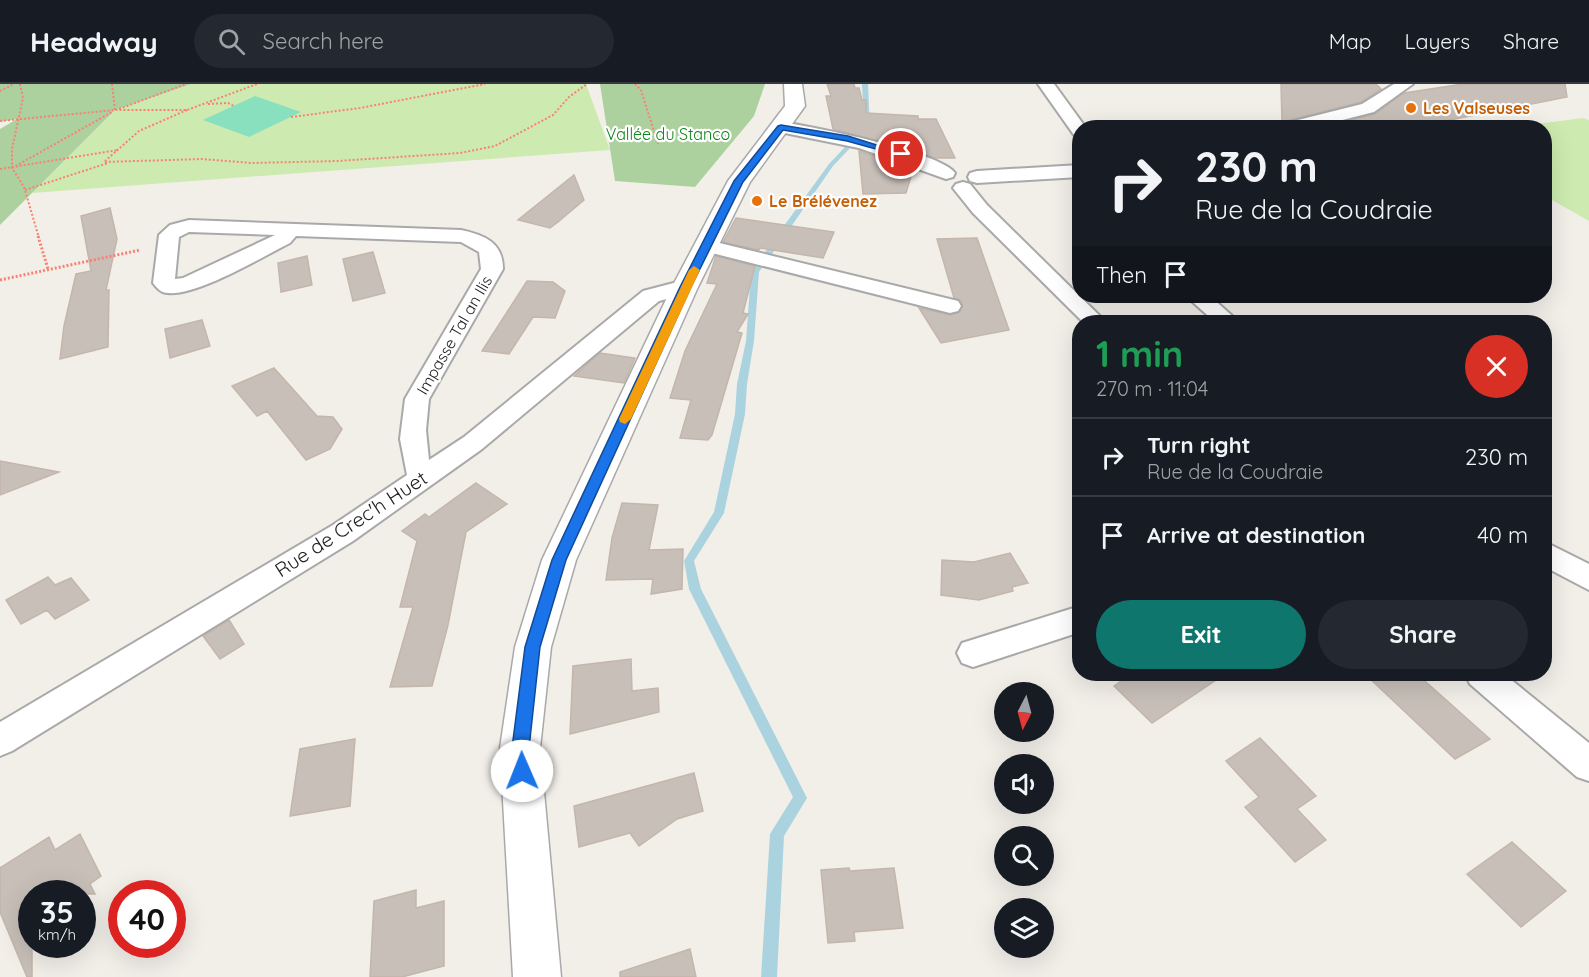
<!DOCTYPE html>
<meta charset="utf-8">
<style>
:root{--surface:#171b24;--page:#242831;--text:#f1f3f6;--muted:#9ea1a6;--line:#363941;--accent:#0f766e}
body{margin:0;font-family:Quicksand,sans-serif;background:var(--page);color:var(--text);height:100vh;display:flex;flex-direction:column;font-size:22px;white-space:nowrap}
*{box-sizing:border-box;margin:0}
p{font-size:20px;color:var(--muted)}
.icon{flex:none;width:33px;height:33px;fill:none;stroke:currentColor;stroke-width:2;stroke-linecap:round;stroke-linejoin:round}
.map{position:relative;flex:1;overflow:hidden}
.sheet{position:absolute;left:1072px;top:231px;width:480px;height:366px;display:flex;flex-direction:column;background:var(--surface);border-radius:24px;box-shadow:0 6px 24px #0002}
.sheet>*{flex:none}
.banner{position:absolute;left:1072px;top:36px;width:480px;height:183px;border-radius:24px;box-shadow:0 6px 24px #0002;background:#171b24;color:var(--text);overflow:hidden}
.needle{width:39px;rotate:186deg}
.fabs{position:absolute;left:994px;top:598px;display:grid;gap:12px}
.fabs a{display:grid;place-items:center;width:60px;height:60px;border-radius:50%;background:var(--surface);box-shadow:0 6px 24px #0002;font-size:30px}
.speed{position:absolute;left:18px;top:796px;display:flex;gap:12px;font-size:30px;font-weight:700;text-align:center}
.speed>*{display:grid;place-content:center;width:78px;height:78px;border-radius:50%;background:var(--surface);box-shadow:0 6px 24px #0002;line-height:1}
.speed small{font-size:15px;font-weight:400}
.speed .limit{border:9px solid #d22;background:#fff;color:#111}
.pin{position:absolute;display:grid;place-items:center;width:51px;height:51px;color:#fff;margin:-26px;border:3px solid #fff;border-radius:50%;box-shadow:0 2px 6px #0007}
.me{position:absolute;width:66px;margin:-33px;rotate:359deg;stroke-linejoin:round;filter:drop-shadow(0 0 4px #0008)}
.turn{display:flex;align-items:center;gap:21px;height:126px;padding:0 24px;font-size:27px}
.turn .icon{width:78px;height:78px;stroke-width:2.5}
.turn b{display:block;font-size:42px;line-height:51px}
.then{display:flex;align-items:center;height:57px;padding:0 24px;background:#0003;gap:12px;font-size:22px}
.round{display:grid;place-items:center;flex:none;width:63px;height:63px;border-radius:32px;background:var(--page)}
.head{display:flex;align-items:center;justify-content:space-between;height:102px;padding:0 24px}
h1{font-size:36px;font-weight:700;line-height:45px;color:#1e9e55}
.primary-button{display:flex;gap:12px;margin-top:auto;padding:12px 24px}
.primary-button a{flex:1;height:69px;border-radius:36px;background:var(--accent);color:#fff;font-size:24px;font-weight:700;line-height:69px;text-align:center}
.primary-button a+a{background:var(--page);color:var(--text)}
ul{padding:0;list-style:none}
li{display:flex;align-items:center;gap:18px;height:78px;padding:0 24px;border-top:2px solid var(--line)}
li div{flex:1}
li b{display:block;font-size:22px}
li em{font-style:normal}
header{display:flex;align-items:center;gap:36px;box-sizing:border-box;height:84px;padding:0 30px;background:var(--surface);border-bottom:2px solid var(--line)}
header strong{font-size:28px}
nav{display:flex;gap:33px;margin-inline-start:auto;font-size:21px}
.search{width:420px;height:54px;background:var(--page);display:flex;align-items:center;gap:15px;box-sizing:border-box;padding:0 21px;border-radius:33px;color:var(--muted);font-size:22px}
.map>svg:first-child{display:block}
.grass{fill:#cdebb0}
.forest{fill:#add19e}
.pitch{fill:#88e0be}
.lines{fill:none;stroke-linecap:round;stroke-linejoin:round}
.stream{fill:#aad3df;fill-rule:evenodd}
.building{fill:#c7bfb8;stroke:#c4b6ab;stroke-width:1.5}
.minor-casing{stroke:#a9a9a9;stroke-width:4}
.tertiary-casing{stroke:#a9a9a9;stroke-width:3}
.path-far1{stroke:#fa8072;stroke-width:2;stroke-dasharray:2 2;stroke-linecap:butt}
.path{stroke:#fa8072;stroke-width:3;stroke-dasharray:2 2;stroke-linecap:butt}
.minor{fill:#fff;fill-rule:evenodd}
.tertiary{fill:#fff;fill-rule:evenodd}
.route{fill:#1a73e8;stroke:#114b97;stroke-width:1.5}
.slow{fill:#f59e0b}
.food-dot{fill:#e8710a;stroke:#fff;stroke-width:2}
.labels{text-anchor:middle;stroke-width:4.5;stroke-linejoin:round;paint-order:stroke}
.far-food-label{font-size:16px;font-weight:bold;fill:#c56008;stroke:#fff;text-anchor:start}
.far-park-label{font-size:16px;fill:#0c8416;stroke:#fff}
.far-street-label{font-size:16px;fill:#222;stroke:#fff}
.street-label{font-size:20px;fill:#222;stroke:#fff}
</style>
<header>
<strong>Headway</strong>
<div class="search"><svg class="icon" aria-label="search" viewBox="0 0 24 24"><circle cx="10" cy="10" r="6"/><path d="M15 15l6 6"/></svg>Search here</div>
<nav><a>Map</a><a>Layers</a><a>Share</a></nav>
</header>
<div class="map">
<svg width="1589" height="893" viewBox="0 0 1589 893">
<rect width="100%" height="100%" fill="#f2efe9"/>
<path class="grass" d="M191,0H586L610,66L32,109L115,26Z
M1583,34L1589,36V137L1545,112V44L1513,43Z"/>
<path class="forest" d="M0,0H191L115,26L0,141V45L17,35L0,38Z
M600,0H765L754,32L695,103L615,97Z"/>
<path class="pitch" d="M255,12L301,28L249,53L203,36Z"/>
<g class="lines">
<path class="stream" d="M862,0H868L870,43L867,45L864,43Z
M845,63L850,64L833,82L768,176H762V172L829,80Z
M758,177H764L765,179L759,188L754,257L747,300L745,330L724,429L694,477L701,505L807,714L784,752L777,893H761L770,750L793,713L689,505L684,477L714,428L735,330L737,300L746,257L751,188Z"/>
</g>
<path class="building" d="M827,0H854L855,4H859L862,16H866V29L918,32V35H936L955,74H935L902,63L833,45L826,12H831Z
M1281,0H1376L1381,5L1361,18L1282,38Z
M1463,0H1565L1567,13L1430,40L1380,44H1322L1375,30L1404,9Z
M859,67L913,86L906,109L863,110Z
M574,91L584,116L558,138L550,144L518,136Z
M110,124L117,155L106,206H109L108,263L60,275L64,242L76,190L91,187L81,132Z
M736,134L834,148L823,174L760,164L759,166L723,158Z
M977,154L1009,246L941,259L919,224L951,231L960,228L963,221L960,216L954,214L937,155Z
M373,168L385,209L353,217L343,175Z
M307,172L312,201L281,208L278,179Z
M716,172L755,182L743,229L748,230L737,248L742,249L712,351L708,356L680,354L691,316L670,314L685,267L717,200L707,199Z
M527,197L553,198L565,207L555,234L533,233L509,270L482,267Z
M202,236L210,262L170,274L165,245Z
M600,269L635,274L624,299L574,292Z
M274,284L317,332L333,333L342,345L330,365L306,376L267,327L257,332L232,302Z
M0,377L59,388L0,411Z
M476,399L507,420L466,448L448,541L432,602L390,603L413,523H400L417,457L402,447L425,430L429,433Z
M622,419L658,421L649,466L683,465L682,505L651,510L653,495L606,496L612,454Z
M1010,469L1028,499L1012,503L1013,507L979,516L941,511L942,476L974,478Z
M48,493L55,501L71,494L89,516L55,535L47,526L21,540L6,516Z
M229,536L244,560L220,575L203,552Z
M631,575L632,607L658,604L659,628L570,650L573,582Z
M1131,590H1225L1152,639L1114,602Z
M1365,590H1417L1490,655L1455,675Z
M1260,654L1316,712L1297,725L1326,756L1295,778L1245,723L1259,713L1226,677Z
M355,655L350,722L290,732L300,665Z
M694,689L703,727L677,735L639,762L630,749L579,763L574,722Z
M80,750L101,792L90,800L95,810H32V893H27L0,828V784L49,753L55,766Z
M1512,758L1566,807L1521,843L1467,790Z
M849,784L850,787L894,784L903,844L854,848L855,857L828,859L821,786Z
M416,806V824L444,817V882L402,893H370L374,817Z
M690,865L696,893H620V888Z"/>
<g class="lines">
<g class="minor-casing">
<path id="minor" d="M1038,0H1054L1086,44H1080V52L1074,51Z
M1394,0H1413L1374,28L1311,44H1280L1282,40L1362,20Z
M781,38C810,42 941,68 955,89L953,93L946,95L859,64L775,47L772,43L775,39Z
M1080,81V93L977,99L970,97L968,93L970,89L977,87Z
M963,98L970,100L987,121L1106,238H1083L973,129L953,104L956,100Z
M189,136L461,146C484,151 503,158 503,185L429,315L426,346L429,376L464,353L643,207L685,196L693,198L696,203L693,208L659,217L482,365L353,457L12,667L0,672V638L333,441L407,391L400,355L405,315L481,185L479,168L461,158L296,152L290,159C262,173 197,212 168,209C161,209 157,204 153,199L159,151L170,141ZM189,148L275,151L183,194L175,195L179,153Z
M707,156L958,217L961,222L958,227L950,229L700,166L697,162L700,158Z
M1186,212H1210L1239,238H1215Z
M1545,458L1589,480V506L1545,483Z
M1080,522V548L973,583L962,579L957,569L962,559Z
M1465,590H1504L1589,659V697L1577,693L1470,600Z"/>
</g>
<g class="tertiary-casing">
<path id="tertiary" d="M784,0H802L805,22L750,98L698,203L576,476L551,563L540,664L561,893H513L500,664L515,563L542,476L672,203L728,97L785,22Z"/>
</g>
<path class="path-far1" d="M20,0L23,14L12,65V84L24,103L39,154
M112,0L115,26
M635,0L641,6L658,60
M0,7L14,0
M208,20L228,19L234,22
M119,25L186,0
M187,26L139,47L104,78L202,75L252,79L337,77L460,69L495,62L553,31L569,13L587,0
M291,33L360,24L485,0
M0,37L115,26H187L257,0
M12,84L112,28
M0,85L118,66
M25,106L108,79"/>
<path class="path" d="M38,152L48,185
M0,196L140,166"/>
<use href="#minor" class="minor"/>
<use href="#tertiary" class="tertiary"/>
</g>
<path class="route" d="M781,41L848,52L905,70L901,72L847,57L783,46L743,98L691,203L566,476L540,563L529,664L530,687L528,693L522,695L516,693L512,664L525,563L552,476L680,203L734,97L778,42Z"/>
<path class="slow" d="M694,182L700,186L631,335L625,340L620,338L619,335L689,186Z"/>
<g class="food-dot">
<circle cx="1411" cy="24" r="6"/>
<circle cx="757" cy="117" r="6"/>
</g>
<g class="labels">
<g class="far-food-label">
<text x="1423" y="30">Les Valseuses</text>
<text x="769" y="123">Le Brélévenez</text>
</g>
<g class="far-park-label">
<text x="668" y="56">Vallée du Stanco</text>
</g>
<g class="far-street-label">
<text transform="translate(454 251) rotate(-60)" y="6">Impasse Tal an Ilis</text>
</g>
<g class="street-label">
<text transform="translate(351 440) rotate(-33)" y="7">Rue de Crec'h Huet</text>
</g>
</g>
</svg>
<div class="fabs">
<a><svg class="needle" viewBox="-14 -14 28 28"><path d="M0-13l5 13h-10z" fill="#e53935"/><path d="M0 13l5-13h-10z" fill="#9ea1a6"/></svg></a>
<a><svg class="icon" aria-label="sound" viewBox="0 0 24 24"><path d="M4 9h4l5-4v14l-5-4H4zM17 9q2 3 0 6"/></svg></a>
<a><svg class="icon" aria-label="search" viewBox="0 0 24 24"><circle cx="10" cy="10" r="6"/><path d="M15 15l6 6"/></svg></a>
<a><svg class="icon" aria-label="layers" viewBox="0 0 24 24"><path d="M12 4l9 5-9 5-9-5zM3 14l9 5 9-5"/></svg></a>
</div>
<div class="speed"><div>35<small>km/h</small></div><div class="limit">40</div></div>
<div class="pin" style="left:901px;top:70px;background:#d93025"><svg class="icon" aria-label="arrive" viewBox="0 0 24 24"><path d="M6 21V4h12l-3 4 3 4H6"/></svg></div>
<svg class="me" style="left:522px;top:687px" viewBox="-20 -20 40 40"><circle r="19" fill="#fff"/><path d="M0-13L10 11 0 6-10 11z" fill="#1a73e8"/></svg>
<div class="banner">
<div class="turn"><svg class="icon" aria-label="right" viewBox="0 0 24 24"><path d="M7 20v-9h11M14 6l5 5-5 5"/></svg><div><b>230 m</b>Rue de la Coudraie</div></div>
<div class="then">Then<svg class="icon" aria-label="arrive" viewBox="0 0 24 24"><path d="M6 21V4h12l-3 4 3 4H6"/></svg></div>
</div>
<section class="sheet">
<div class="head"><div><h1>1 min</h1><p>270 m · 11:04</p></div><a class="round" style="background:#d93025;color:#fff"><svg class="icon" aria-label="close" viewBox="0 0 24 24"><path d="M6 6l12 12M18 6L6 18"/></svg></a></div>
<ul>
<li><svg class="icon" aria-label="right" viewBox="0 0 24 24"><path d="M7 20v-9h11M14 6l5 5-5 5"/></svg><div><b>Turn right</b><p>Rue de la Coudraie</p></div><em>230 m</em></li>
<li><svg class="icon" aria-label="arrive" viewBox="0 0 24 24"><path d="M6 21V4h12l-3 4 3 4H6"/></svg><div><b>Arrive at destination</b></div><em>40 m</em></li>
</ul>
<div class="primary-button"><a>Exit</a><a>Share</a></div>
</section>
</div>
